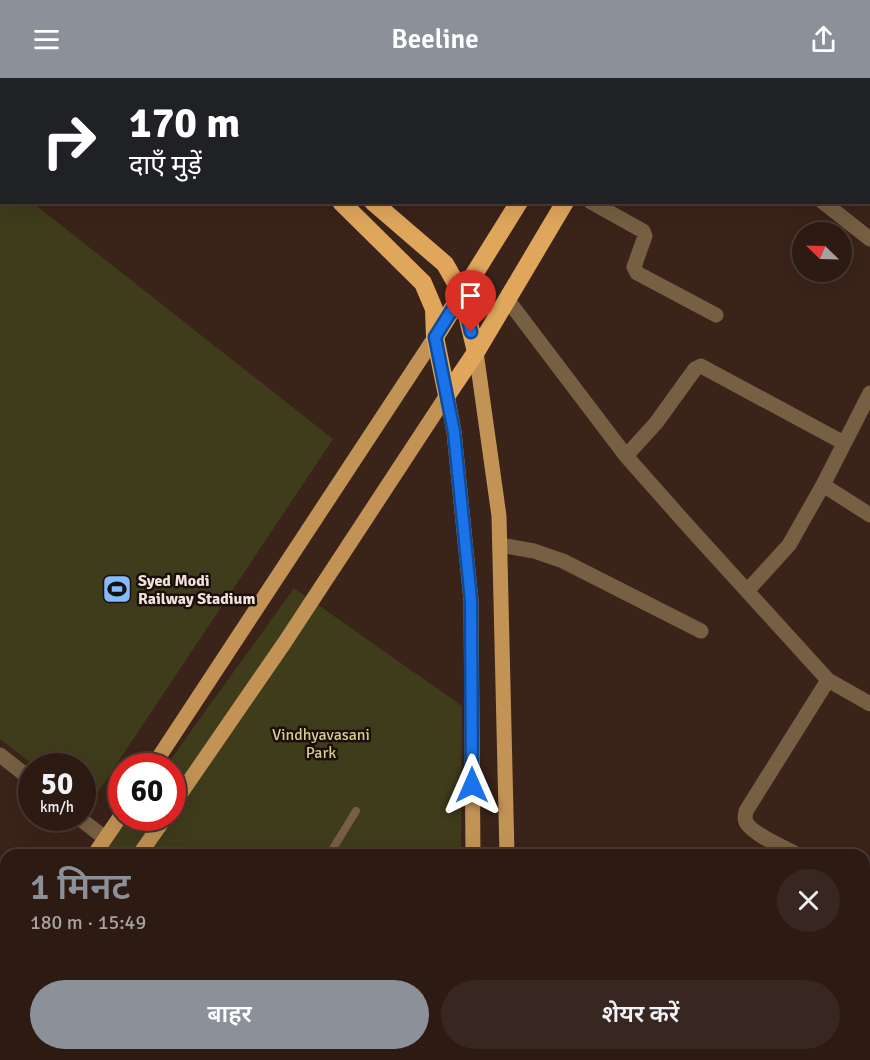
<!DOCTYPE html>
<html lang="hi">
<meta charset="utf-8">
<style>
:root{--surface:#2c1a13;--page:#382721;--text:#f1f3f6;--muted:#a6a1a0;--line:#483833;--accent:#8c9099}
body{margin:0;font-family:Signika,"Noto Sans Devanagari",sans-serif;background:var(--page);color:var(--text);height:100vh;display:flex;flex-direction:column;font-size:22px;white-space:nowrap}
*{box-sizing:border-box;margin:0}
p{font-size:20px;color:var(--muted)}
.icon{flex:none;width:33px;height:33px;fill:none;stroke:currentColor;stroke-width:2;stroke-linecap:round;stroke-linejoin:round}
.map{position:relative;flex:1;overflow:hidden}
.details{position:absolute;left:0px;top:771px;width:870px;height:212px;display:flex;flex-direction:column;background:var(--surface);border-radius:18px 18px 0 0;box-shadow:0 6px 24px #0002,0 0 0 2px var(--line)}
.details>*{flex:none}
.banner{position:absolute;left:0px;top:0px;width:870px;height:126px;box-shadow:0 6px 24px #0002,0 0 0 2px var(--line);background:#202124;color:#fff;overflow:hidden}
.needle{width:39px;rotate:293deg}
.fabs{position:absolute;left:792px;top:144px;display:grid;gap:12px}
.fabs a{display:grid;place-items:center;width:60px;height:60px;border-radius:50%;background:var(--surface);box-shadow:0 6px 24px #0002,0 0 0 2px var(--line);font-size:30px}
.speed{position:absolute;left:18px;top:675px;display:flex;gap:12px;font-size:30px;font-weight:700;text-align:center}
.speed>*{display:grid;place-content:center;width:78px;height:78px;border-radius:50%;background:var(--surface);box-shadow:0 6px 24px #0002,0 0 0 2px var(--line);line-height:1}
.speed small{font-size:15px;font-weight:400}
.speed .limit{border:9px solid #d22;background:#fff;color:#111}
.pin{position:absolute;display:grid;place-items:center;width:51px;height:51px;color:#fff;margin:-62px -26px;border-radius:50% 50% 50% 0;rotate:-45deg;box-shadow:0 0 6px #0007}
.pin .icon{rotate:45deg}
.me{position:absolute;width:66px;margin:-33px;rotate:0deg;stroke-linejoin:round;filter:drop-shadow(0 0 4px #0008)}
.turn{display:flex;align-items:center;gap:21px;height:126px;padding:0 30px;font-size:27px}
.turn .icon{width:78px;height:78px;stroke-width:2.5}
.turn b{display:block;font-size:42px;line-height:51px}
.round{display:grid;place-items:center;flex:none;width:63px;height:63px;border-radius:32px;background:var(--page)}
.summary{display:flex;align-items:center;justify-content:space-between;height:102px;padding:0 30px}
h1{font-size:36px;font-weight:600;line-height:45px;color:var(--accent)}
.primary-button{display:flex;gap:12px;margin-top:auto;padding:12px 30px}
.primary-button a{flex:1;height:69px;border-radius:36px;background:var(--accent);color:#fff;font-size:24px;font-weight:600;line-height:69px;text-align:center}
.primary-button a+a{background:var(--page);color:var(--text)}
header{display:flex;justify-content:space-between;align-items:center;height:78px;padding:0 30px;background:var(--accent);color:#fff;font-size:27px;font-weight:600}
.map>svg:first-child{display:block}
.green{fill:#3f3c1c}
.building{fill:#5f4345;stroke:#785b5d;stroke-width:1.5}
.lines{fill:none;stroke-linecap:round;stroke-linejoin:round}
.lane{stroke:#765f42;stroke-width:8}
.street{stroke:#765f42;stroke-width:15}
.primary{stroke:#c29355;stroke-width:15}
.highway{stroke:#e0a75c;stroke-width:18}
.route-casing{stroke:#114b97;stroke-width:15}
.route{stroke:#1a73e8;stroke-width:10}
.labels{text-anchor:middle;stroke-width:5;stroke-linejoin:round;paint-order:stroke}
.poi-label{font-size:16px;font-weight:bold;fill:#f2e2dc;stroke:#1a0f0b;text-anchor:start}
.park-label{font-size:16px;fill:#d4cd8c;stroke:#1a0f0b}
</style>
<header><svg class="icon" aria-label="menu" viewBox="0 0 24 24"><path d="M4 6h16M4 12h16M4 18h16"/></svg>Beeline<svg class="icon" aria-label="share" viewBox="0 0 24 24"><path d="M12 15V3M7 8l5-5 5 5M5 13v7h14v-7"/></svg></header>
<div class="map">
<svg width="870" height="982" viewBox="0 0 870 982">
<rect width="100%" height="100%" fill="#3a2319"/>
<path class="green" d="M0,98L2,124L33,125L333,361L88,729L83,725L82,688H35L0,661Z
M294,510L462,628L461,777H103L129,740H172V688H166Z
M6,930V976H460V982H0V940Z"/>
<path class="building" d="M424,0H535L538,2H423Z"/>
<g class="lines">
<path class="lane" d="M580,0L582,2
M329,777L356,733
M0,786L6,791
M271,976L280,982
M204,982L208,976"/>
<path class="street" d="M591,124L643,153L645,158L634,189L637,195L716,237
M823,124L870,161
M507,221L626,378L688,448L828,602L870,626
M626,378L656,345L695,291L701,288L844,365
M823,407L870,437
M500,467L534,473L563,483L701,553
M747,513L789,467L823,407L870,315
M0,677L32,702
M79,740L105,760
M798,777C783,768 759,760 748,747C744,743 745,738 746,733L828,602
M864,837L870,840"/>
<path class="primary" d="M476,274L499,438L507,777
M447,317L454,354L471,522L473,777
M153,688L435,259
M172,728L285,564L447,317
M94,777L122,736
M139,777L165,740
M0,922L6,912
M474,976V982
M511,976V982
M2,982L6,976"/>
<path class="highway" d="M213,0L214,2
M241,0L243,2
M596,2L597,0
M636,2V0
M341,124L423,205L434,231L435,259
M373,124L445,186L462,216L476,274
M447,317L476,274L565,124
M447,317L435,259L519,124"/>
</g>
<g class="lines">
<g class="route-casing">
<path id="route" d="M471,254L462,216L435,259L454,354L471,522L472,707"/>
</g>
<use href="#route" class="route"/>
</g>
<defs>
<g id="stadium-square" transform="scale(1.5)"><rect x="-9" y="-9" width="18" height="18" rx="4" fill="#85bbfb" stroke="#1a0f0b"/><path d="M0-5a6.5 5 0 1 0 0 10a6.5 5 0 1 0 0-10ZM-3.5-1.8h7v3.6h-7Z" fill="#111"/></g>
</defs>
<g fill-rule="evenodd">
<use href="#stadium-square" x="117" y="511"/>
</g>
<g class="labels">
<g class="poi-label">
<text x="138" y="508">Syed Modi<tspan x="138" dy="18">Railway Stadium</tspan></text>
</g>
<g class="park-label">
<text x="321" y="662">Vindhyavasani<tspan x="321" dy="18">Park</tspan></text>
</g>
</g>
</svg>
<div class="fabs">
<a><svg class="needle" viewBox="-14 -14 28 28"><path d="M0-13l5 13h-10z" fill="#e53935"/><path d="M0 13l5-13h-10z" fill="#a6a1a0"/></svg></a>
</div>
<div class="speed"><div>50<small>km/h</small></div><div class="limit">60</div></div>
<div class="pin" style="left:471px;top:254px;background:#d93025"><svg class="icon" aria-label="arrive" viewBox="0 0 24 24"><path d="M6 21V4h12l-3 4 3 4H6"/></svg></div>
<svg class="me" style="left:472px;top:707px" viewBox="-20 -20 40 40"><path d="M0-17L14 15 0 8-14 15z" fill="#1a73e8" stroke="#fff" stroke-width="4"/></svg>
<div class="banner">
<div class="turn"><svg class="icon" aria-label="right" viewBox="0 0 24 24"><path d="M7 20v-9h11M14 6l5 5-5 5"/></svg><div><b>170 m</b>दाएँ मुड़ें</div></div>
</div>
<section class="details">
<div class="summary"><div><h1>1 मिनट</h1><p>180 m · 15:49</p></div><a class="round"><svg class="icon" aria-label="close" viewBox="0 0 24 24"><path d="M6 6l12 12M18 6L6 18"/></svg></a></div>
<div class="primary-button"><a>बाहर</a><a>शेयर करें</a></div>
</section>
</div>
